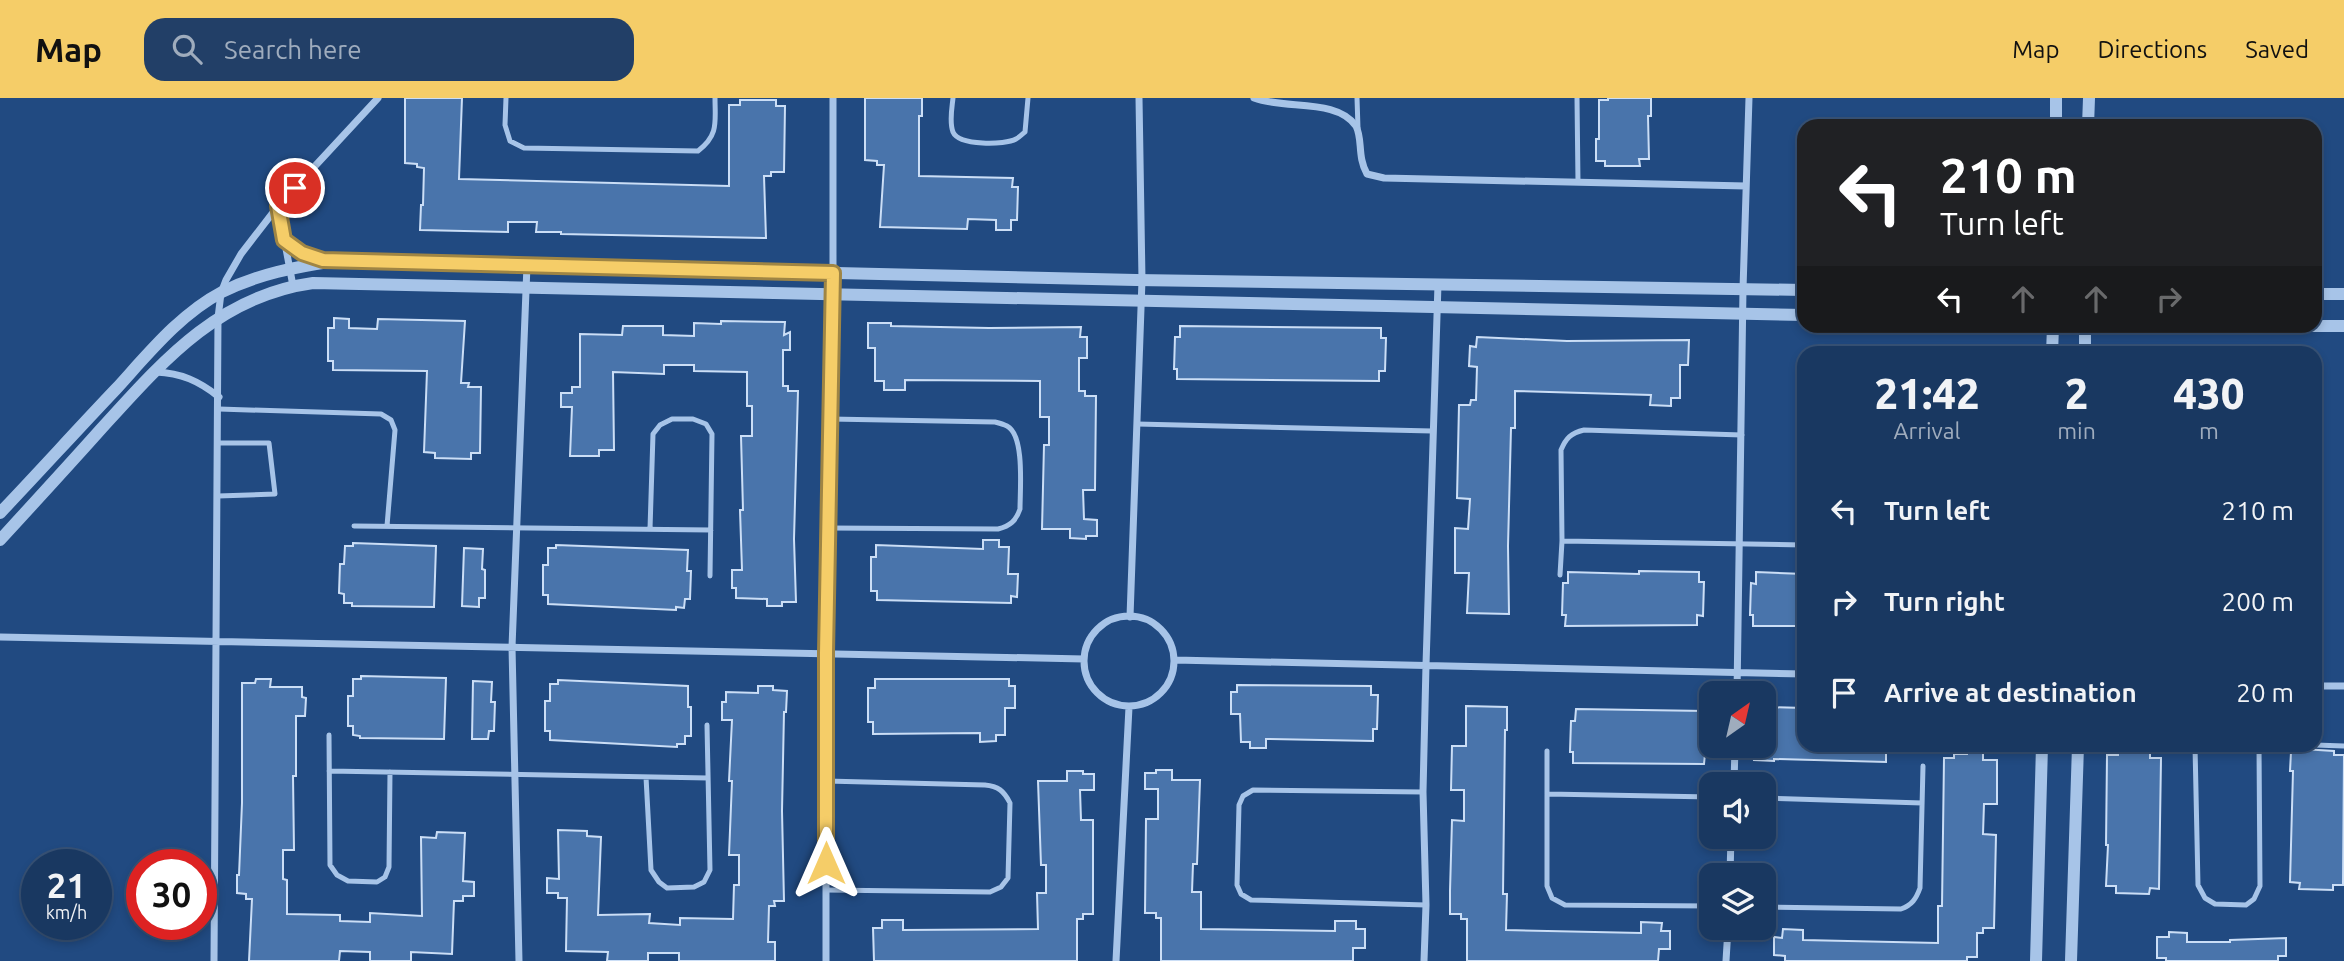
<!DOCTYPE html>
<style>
:root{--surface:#193861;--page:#223f67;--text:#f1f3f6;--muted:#9facbd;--line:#375276;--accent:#f5cd68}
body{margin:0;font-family:Ubuntu,sans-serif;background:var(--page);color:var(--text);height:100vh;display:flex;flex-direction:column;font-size:26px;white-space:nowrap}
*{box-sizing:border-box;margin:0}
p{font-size:23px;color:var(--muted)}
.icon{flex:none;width:38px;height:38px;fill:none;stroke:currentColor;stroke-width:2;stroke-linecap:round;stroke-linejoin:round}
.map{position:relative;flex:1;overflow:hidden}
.drawer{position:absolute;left:1797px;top:248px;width:525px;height:406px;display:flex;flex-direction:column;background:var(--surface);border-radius:21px;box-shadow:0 4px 10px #0003,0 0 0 2px var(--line)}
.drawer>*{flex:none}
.banner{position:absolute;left:1797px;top:21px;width:525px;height:214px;border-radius:21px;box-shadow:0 4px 10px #0003,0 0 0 2px var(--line);background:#202124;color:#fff;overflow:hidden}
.needle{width:46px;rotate:34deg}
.tools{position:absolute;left:1699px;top:583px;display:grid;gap:14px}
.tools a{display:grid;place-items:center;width:77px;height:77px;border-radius:14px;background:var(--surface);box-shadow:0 4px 10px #0003,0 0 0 2px var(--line);font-size:35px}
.speed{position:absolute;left:21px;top:751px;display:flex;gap:14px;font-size:35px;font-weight:700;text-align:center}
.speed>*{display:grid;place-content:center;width:91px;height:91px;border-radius:50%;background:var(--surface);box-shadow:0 4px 10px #0003,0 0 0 2px var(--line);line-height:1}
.speed small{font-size:18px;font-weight:400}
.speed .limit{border:10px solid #d22;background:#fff;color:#111}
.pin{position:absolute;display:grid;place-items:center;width:60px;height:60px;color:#fff;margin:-30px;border:4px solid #fff;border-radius:50%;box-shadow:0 2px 7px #0007}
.me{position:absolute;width:77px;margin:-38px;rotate:0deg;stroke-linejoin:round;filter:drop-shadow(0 0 5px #0008)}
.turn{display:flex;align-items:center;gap:24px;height:147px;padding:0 28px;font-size:32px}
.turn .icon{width:91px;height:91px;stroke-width:2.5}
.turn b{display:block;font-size:49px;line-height:60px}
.lanes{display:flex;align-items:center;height:66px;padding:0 28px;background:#0003;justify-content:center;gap:35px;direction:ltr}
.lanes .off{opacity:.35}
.eta{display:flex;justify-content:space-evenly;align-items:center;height:119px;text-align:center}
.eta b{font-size:42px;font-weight:800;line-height:49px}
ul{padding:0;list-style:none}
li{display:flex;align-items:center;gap:21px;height:91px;padding:0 28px}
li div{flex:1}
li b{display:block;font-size:26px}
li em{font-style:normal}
header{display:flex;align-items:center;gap:42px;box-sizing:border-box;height:98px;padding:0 35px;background:var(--accent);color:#111}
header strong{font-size:33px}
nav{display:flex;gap:38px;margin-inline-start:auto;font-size:24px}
.search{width:490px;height:63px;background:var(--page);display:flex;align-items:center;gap:18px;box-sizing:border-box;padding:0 24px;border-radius:21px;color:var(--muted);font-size:26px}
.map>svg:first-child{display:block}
.building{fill:#4974ab;stroke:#cbdef6;stroke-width:2}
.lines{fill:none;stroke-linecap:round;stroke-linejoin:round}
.service{stroke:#a7c4e8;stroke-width:5}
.minor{stroke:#a7c4e8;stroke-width:7}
.tertiary{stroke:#a7c4e8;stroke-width:12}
.route-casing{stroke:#9f8544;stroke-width:18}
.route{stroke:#f5cd68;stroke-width:12}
</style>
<header>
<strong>Map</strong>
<div class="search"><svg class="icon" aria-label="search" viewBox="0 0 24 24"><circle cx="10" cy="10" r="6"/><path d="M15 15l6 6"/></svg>Search here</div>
<nav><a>Map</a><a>Directions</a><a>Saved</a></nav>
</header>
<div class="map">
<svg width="2344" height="863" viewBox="0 0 2344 863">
<rect width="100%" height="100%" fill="#214a81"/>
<path class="building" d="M405,0H462L459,81L729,88V7H740V2H776V8H785L784,74H771V78H764L766,140L561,136V134H536L537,124H508V134L420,132L421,107H423L424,70L417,69V66L405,65Z
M865,0H922V18H919V78L1013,80L1012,89H1018L1017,122H1011V132H996V122L968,121L967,131L880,129L884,67H877V63L865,62Z
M1608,0H1651V18H1648L1649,61H1639L1640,68H1605V63H1596V41H1599V2H1608Z
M334,220L349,221V230L377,231L378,221L465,223L461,285H469L468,289H481L480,355H471V361L435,360V355L424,354L427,273L333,272V263H328V230H334Z
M721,223L785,224L784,237L790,234V252H783V288H788V293H798L794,441L796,504H782V508H767V501L736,500V490H732V472H742L740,412H743L741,338H752V308H747V274L694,273V267H664V276L613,274L614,352H599V358H570L572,309H561V295H572V289H580V236L622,237L623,228H663V237L694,238V225L721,226Z
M868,225H891V228L989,230L1081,229L1080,239H1087V260H1079V293H1085V298H1096L1095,392H1083L1084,421L1097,422V438H1086V441L1070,440V431H1042L1044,347H1049V319H1040V283L905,282V292H884V283H875V250H868Z
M1180,228L1381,230V240H1386L1385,273H1379V283L1177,281V271H1174L1175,239H1180Z
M1477,239L1567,243L1689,242L1688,267H1680V300H1671V308L1650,307L1651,297L1515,293V330H1511L1508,448L1509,516L1467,515L1469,475H1455V430L1468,431L1470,401L1457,400L1459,307H1470L1471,302H1476L1477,269L1469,268L1470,248L1476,249Z
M983,442H999V449H1009L1008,476H1018L1017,499L1011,498V505L877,502V493H871V459H876V447L983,451Z
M353,445L436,448L434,509L352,508V505H344V496L339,495L340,466H344L345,448H353Z
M556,447L688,452L687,473H691L690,501H685L684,510L676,509V512L548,506V497H543V467H548V450H556Z
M464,450L483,451L482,471L485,472V500H479V509L462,508Z
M1639,473L1699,474V484H1704L1703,518L1697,517V527L1565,528L1566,517H1562L1563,485H1568V474L1639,476Z
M1756,474L1804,476V528H1753V517H1750L1751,485L1756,486Z
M361,578L446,580L444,641L360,640V638L353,637V628H348V598H353V581H361Z
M256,581H271L270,589H302V599L306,600L305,618H296V678H293L294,752H283V781L287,782V816L340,817V823L370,824V815L422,818L421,739L436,740L437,734L465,735L463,783L474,784V798H463V803H454L452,856L411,854V863H370V854L340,853L339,863H249L252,801H246V796L237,795V777H239L242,705V585H255Z
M875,581H1009V588H1015V610H1005V637H996V643L980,644V635L873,636V624H868V590H875Z
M558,582L688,588V609H691V638H685V646H677V649L550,642V633H545V603H550V586H558Z
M473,583L492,584L491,604H495L494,633H489L488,641H472Z
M1237,587L1371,588V597H1378L1377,631H1373V643L1266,641V650H1250V644H1241L1240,616H1231V594H1237Z
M758,588H773V592L787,593L786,614H784L782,713L784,803H774L775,808H769L768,844H775V863H679V855H648V863H607L608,854L566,853L567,800H558V795H547V780L559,781L558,732L587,733V738L601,739L598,817L650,816L649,825L680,827V820L733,821L734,787H739V757H729L732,683H729L732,622H722V604H726V594L758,595Z
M1466,608L1507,609V632H1505L1503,796H1507L1506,832L1641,835V824L1662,825L1661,833H1670V851H1659L1658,863H1467V821H1461V816H1450V793L1452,722L1464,723V692H1451L1452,648H1466Z
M1764,609L1804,610V648H1886V664L1774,661V663L1754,662L1755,648H1764Z
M1576,611L1706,613V623H1712L1711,656H1705L1704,666L1573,665V654H1570L1571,623H1575Z
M1967,648H1983V662H1997V706H1984L1983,736L1996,737L1994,830H1983V835H1977V859H1967V863H1785V858L1774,857V839L1782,840L1783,831L1803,832V842L1938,845V808H1942L1944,660H1954V656H1967Z
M2302,651L2334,653V657H2344L2343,787H2333V792L2299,791L2300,785L2290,784L2293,673H2290L2291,654H2302Z
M2118,654L2150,655V660H2161L2159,791L2150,790L2149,796L2116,795V788H2106L2108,747H2106L2107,657H2118Z
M1156,672H1172V682H1200L1197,766H1193L1192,794H1201V831L1335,833V823H1356V831H1365V850H1353V863H1161V820H1156V815H1145L1146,721H1158V691H1145V675H1156Z
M1067,673H1083V676H1094V692H1080L1081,722H1093V816H1083V821H1077V863H874L873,830H882V822H903V832L1038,831L1037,795H1046V767H1041L1038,683H1067Z
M2169,834L2187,835V844H2230V842L2286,840V858H2278V863H2166V860H2157V839H2169Z"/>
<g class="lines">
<path class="service" d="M506,0L505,27L510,43L524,50L698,53C719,37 715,24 715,0
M953,0C952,10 949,24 953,34C959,48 1005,47 1016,41C1020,39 1022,36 1025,34L1028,0
M1357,0L1358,30
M1577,0L1578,84
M219,311L381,316L391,322L395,332L387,428
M1137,326L1432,333
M218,398L275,396L269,345H218
M354,428L711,432
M828,430L998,431C1010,428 1016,423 1020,411C1020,392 1025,337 1007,328C1003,326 999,325 995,324L830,321
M650,431L653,336L660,327L672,321H693L706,326L712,336L710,478
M1562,443L1804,447
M1560,477L1562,443L1561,352C1566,340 1571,335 1584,332L1742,337
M329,637L330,767L337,777L348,783L377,784L385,779L389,769L390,674
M2315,647L2344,648
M2195,648L2198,787L2205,800L2215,806L2246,807L2254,801L2260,788L2259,648
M1547,653V788L1552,800L1565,807L1712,808
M329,673L708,680
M646,679L651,772L659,784L667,790L694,789L704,784L710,772L707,627
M1423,694L1253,692L1243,698L1239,707L1237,787L1241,796L1251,802L1426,807
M1547,696L1712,699
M1764,700L1922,705
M826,792L990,794L1001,789L1008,780L1010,705C1004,693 998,688 985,687L826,683
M1764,809L1901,811C1912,807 1916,801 1920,790L1923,668"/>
<path class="minor" d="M1254,0C1286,12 1337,0 1356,28C1363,42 1357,58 1367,76L1384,80L1746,88
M278,108L293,188
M156,274C181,275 199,283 219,299
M1084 563a45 45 0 1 1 90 0a45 45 0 1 1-90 0Z
M1130,519L1142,182L1139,0
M0,539L1084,561
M1175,562L1804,576
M2315,588H2344
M1737,595L1743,191L1749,0
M1734,686L1735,648
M1730,777L1731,738
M214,863L218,220L221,195L226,182L241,156L278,108L378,0
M519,863L512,549L527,167
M826,863V555L833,175V0
M1116,863L1129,609
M1424,863L1426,807L1423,694L1426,567L1438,186
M1726,863L1728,830"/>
<path class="tertiary" d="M2056,28V0
M2088,28L2089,0
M284,142L302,155L324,162
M2315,196H2344
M2289,228H2344
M2052,256L2053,228
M2085,256V228
M0,415C39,374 77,332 116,291C148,256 180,216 222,194C258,176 295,169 335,163L1136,182L1804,192
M0,442C34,405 68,368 101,331C162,264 218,198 313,185L1804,217
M2036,863L2042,648
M2071,863L2078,648"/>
</g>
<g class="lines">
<g class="route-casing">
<path id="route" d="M295,90L278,108L284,142L302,155L323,162L833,175L826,555V765"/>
</g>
<use href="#route" class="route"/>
</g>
</svg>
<div class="tools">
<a><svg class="needle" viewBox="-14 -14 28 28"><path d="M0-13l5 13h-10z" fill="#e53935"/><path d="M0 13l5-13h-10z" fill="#9facbd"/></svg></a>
<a><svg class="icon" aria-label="sound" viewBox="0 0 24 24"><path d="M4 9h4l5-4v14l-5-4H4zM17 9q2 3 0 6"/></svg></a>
<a><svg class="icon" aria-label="layers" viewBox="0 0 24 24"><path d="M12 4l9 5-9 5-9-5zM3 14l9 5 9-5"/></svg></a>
</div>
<div class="speed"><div>21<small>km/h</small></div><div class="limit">30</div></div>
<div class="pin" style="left:295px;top:90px;background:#d93025"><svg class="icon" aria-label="arrive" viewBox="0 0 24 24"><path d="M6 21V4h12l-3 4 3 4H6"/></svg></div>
<svg class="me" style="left:826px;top:765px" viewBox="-20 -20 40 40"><path d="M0-17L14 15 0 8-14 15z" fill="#f5cd68" stroke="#fff" stroke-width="4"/></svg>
<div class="banner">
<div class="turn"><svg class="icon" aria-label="left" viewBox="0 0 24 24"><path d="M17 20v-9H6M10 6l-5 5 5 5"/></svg><div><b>210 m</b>Turn left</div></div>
<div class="lanes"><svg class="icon" aria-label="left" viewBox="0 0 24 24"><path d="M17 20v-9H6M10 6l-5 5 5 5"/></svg><svg class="icon off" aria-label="ahead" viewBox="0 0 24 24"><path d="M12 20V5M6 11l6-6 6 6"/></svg><svg class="icon off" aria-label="ahead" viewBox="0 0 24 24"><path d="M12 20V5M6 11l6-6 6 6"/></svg><svg class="icon off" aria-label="right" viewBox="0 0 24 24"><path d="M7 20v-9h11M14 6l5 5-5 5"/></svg></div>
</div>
<section class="drawer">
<div class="eta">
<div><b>21:42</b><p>Arrival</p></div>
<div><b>2</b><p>min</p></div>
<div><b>430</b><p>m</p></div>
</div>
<ul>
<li><svg class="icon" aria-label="left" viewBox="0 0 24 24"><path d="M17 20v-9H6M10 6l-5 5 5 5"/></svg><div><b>Turn left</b></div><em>210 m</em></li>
<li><svg class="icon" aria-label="right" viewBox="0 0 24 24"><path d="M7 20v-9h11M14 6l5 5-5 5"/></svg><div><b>Turn right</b></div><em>200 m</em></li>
<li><svg class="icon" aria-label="arrive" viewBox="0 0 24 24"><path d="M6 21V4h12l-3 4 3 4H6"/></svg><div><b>Arrive at destination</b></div><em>20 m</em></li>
</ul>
</section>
</div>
